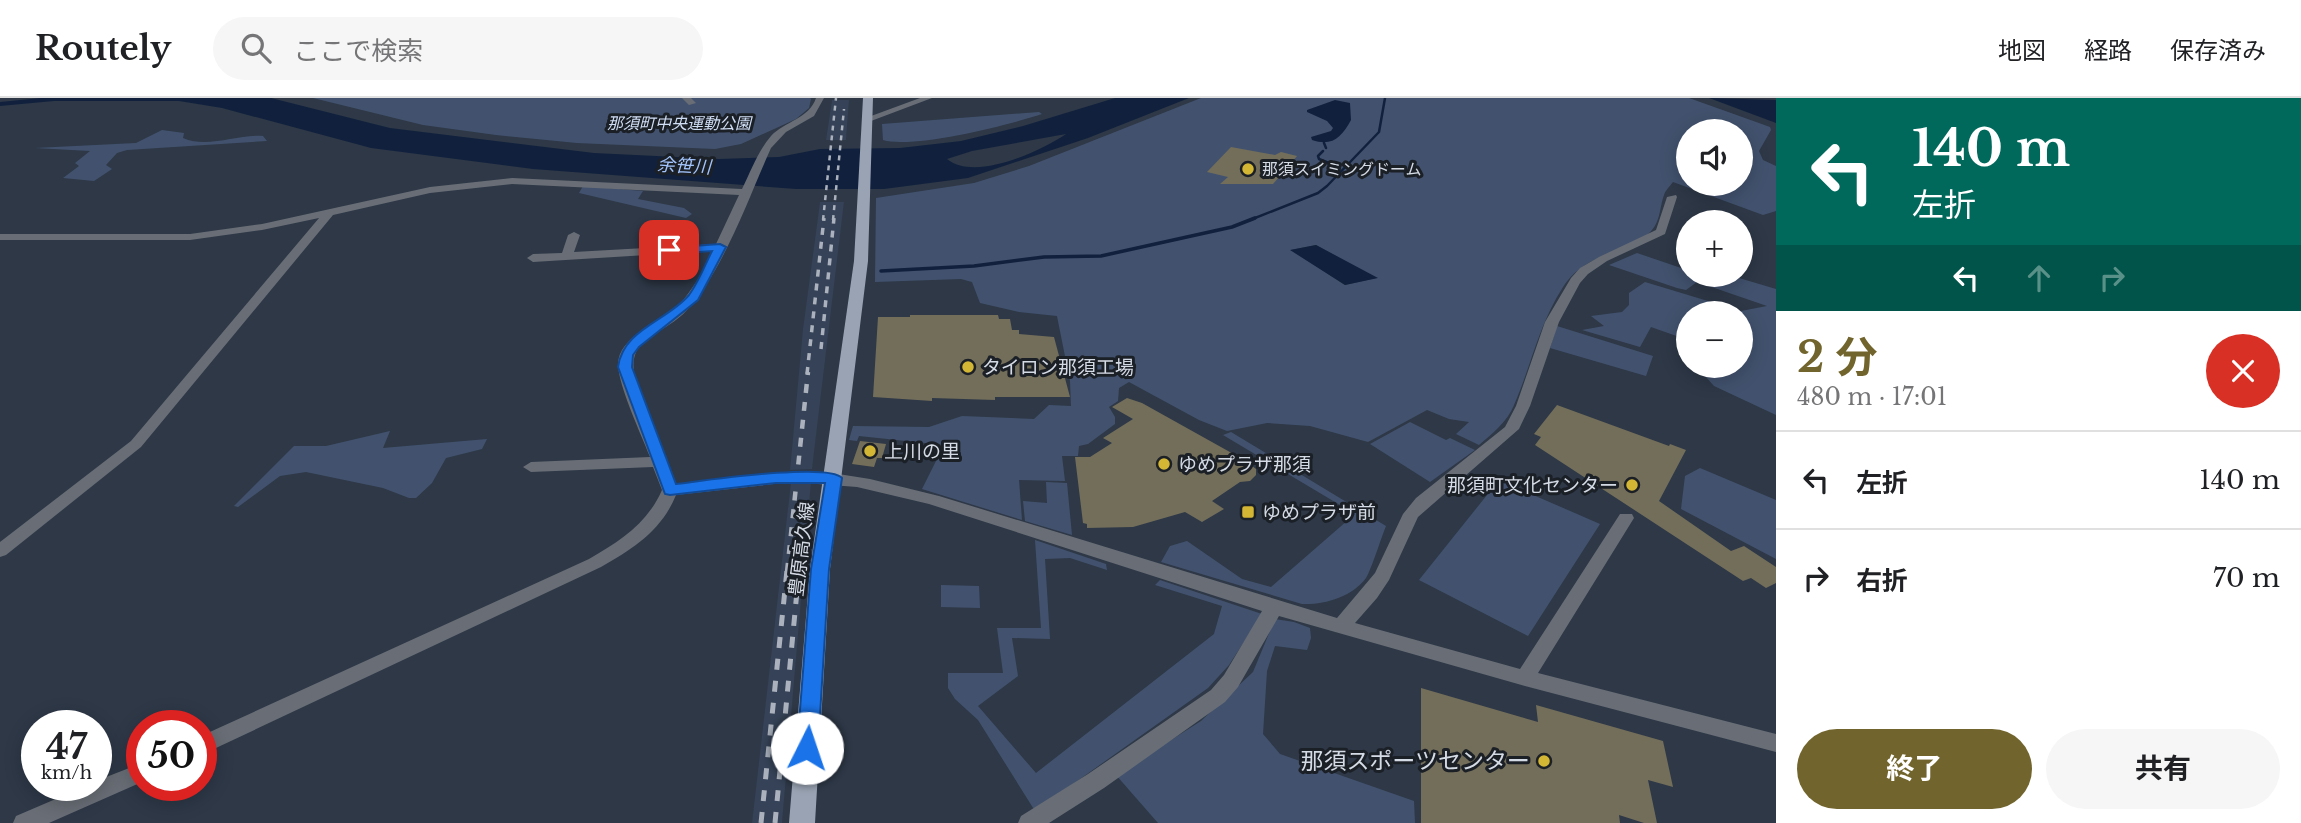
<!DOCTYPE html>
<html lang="ja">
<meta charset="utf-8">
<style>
:root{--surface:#fff;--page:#f6f6f6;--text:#202124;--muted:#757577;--line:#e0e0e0;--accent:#71642c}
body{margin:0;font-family:"Libre Baskerville","Noto Sans JP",serif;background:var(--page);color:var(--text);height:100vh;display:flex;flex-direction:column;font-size:26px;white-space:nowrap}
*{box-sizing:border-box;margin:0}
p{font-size:23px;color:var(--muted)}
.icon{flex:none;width:38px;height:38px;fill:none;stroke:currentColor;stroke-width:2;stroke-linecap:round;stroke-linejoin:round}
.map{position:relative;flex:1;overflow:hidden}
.side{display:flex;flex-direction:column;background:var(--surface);width:525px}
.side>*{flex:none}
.hud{background:#00695c;color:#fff;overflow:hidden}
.fabs{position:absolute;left:1676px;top:21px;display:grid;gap:14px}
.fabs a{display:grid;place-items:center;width:77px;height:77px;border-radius:50%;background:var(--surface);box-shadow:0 4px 18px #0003;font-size:35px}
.speed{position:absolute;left:21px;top:612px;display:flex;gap:14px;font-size:35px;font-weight:700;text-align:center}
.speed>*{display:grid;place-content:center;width:91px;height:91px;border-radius:50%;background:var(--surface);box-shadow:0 4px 18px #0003;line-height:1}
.speed small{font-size:18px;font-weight:400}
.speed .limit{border:10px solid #d22;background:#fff;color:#111}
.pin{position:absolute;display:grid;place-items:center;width:60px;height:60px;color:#fff;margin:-30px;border-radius:14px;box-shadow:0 4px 10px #0006}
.me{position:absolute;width:77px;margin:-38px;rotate:4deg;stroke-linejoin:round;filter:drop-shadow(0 0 5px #0008)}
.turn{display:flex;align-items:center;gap:24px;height:147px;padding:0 21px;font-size:32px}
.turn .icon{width:91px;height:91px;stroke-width:2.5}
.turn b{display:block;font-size:49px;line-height:60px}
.lanes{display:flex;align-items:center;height:66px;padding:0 21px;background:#0003;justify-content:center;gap:35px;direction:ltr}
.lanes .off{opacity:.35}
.round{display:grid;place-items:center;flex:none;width:74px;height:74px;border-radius:37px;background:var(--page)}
.headline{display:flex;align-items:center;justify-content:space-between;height:119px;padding:0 21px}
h1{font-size:42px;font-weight:700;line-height:52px;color:var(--accent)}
.button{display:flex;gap:14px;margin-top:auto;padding:14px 21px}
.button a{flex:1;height:80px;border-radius:42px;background:var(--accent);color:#fff;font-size:28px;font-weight:700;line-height:80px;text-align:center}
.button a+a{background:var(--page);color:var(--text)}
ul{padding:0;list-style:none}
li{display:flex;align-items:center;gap:21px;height:98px;padding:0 21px;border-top:2px solid var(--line)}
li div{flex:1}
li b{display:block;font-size:26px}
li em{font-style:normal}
header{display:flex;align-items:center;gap:42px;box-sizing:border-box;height:98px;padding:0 35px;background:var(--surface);border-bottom:2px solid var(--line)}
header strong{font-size:33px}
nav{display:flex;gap:38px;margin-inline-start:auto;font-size:24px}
.search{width:490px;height:63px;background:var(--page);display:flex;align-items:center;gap:18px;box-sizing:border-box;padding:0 24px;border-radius:38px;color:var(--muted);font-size:26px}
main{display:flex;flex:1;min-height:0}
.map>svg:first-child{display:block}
.built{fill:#354257}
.green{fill:#42526e;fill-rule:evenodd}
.water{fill:#11213d;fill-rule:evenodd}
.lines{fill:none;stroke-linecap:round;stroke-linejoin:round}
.stream-far1{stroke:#11213d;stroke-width:2.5}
.stream{stroke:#11213d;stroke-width:3.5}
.building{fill:#736e5a}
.minor{fill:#696e76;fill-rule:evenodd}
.major{fill:#99a3b3;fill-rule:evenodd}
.rail-far3{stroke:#abb2bd;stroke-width:2.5;stroke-dasharray:5 5;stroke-linecap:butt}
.rail-far2{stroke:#abb2bd;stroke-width:3.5;stroke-dasharray:7 7;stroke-linecap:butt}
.rail-far1{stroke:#abb2bd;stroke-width:4.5;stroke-dasharray:9 9;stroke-linecap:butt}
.rail{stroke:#abb2bd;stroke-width:5;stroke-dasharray:11 11;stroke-linecap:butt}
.route{fill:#1a73e8;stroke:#114b97;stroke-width:2}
.poi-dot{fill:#d4b635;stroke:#1b1f26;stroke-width:2.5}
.labels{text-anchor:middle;stroke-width:6;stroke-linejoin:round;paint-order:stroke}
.far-park-label{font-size:16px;font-style:italic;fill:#d0def5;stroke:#1b1f26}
.far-poi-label{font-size:16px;fill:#d5dbe5;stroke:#1b1f26;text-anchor:start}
.far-water-label{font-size:18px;font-style:italic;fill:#a2c4fc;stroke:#1b1f26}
.poi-label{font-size:19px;fill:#d5dbe5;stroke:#1b1f26;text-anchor:start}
.street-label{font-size:19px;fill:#d5dbe5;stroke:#1b1f26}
.near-poi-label{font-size:23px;fill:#d5dbe5;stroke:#1b1f26;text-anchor:end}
</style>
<header>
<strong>Routely</strong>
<div class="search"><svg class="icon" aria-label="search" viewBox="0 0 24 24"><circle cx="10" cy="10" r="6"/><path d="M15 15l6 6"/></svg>ここで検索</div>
<nav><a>地図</a><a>経路</a><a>保存済み</a></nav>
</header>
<main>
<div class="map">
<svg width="1776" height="725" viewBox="0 0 1776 725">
<rect width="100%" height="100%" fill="#2e3847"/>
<path class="built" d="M832,2H849L846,42H826Z
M820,104H844L812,371L790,372L803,231Z
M791,384H811L782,725H752Z"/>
<path class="green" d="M313,0H810L811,1L809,10L796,21L741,46L715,51L577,45L496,37L423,27Z
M1201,0H1689L1770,29L1771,32L1759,53L1763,62L1776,68V113L1763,117L1673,84C1670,88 1665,93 1664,97C1659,111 1661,125 1648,136C1620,159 1586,154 1563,189C1539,226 1531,268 1514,307C1507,324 1492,336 1479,347L1456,336L1469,324L1449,321L1427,312L1368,344L1310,328L1267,325L1227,333L1199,322L1129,284L1119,290L1118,303L1109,309L1115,319V326L1088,346L1079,348L1078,358H1062L1065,383L1019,382L1022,422L922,391L944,347L859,338L857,343L849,342L853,328L929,329L962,318L1034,321L1049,307L1071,308L1070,283L1057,218L1019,214L980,205L972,184L961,181L875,184L876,100L974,85L1029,68ZM1689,33H1741V86H1689ZM1316,147L1376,180L1345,187L1291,152Z
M1039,14L1042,16C1009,27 913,51 883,42L882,26Z
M162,32L184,35L183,40C208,51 237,36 263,38L267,43L127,52L117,55L106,67L112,71L94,83L63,80L79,68L75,65L90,53L35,50L136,45Z
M583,88L643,93L638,101L684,110L692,116L686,120L579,95Z
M1637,155L1684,171L1689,168V177H1729L1776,191V317L1714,288L1696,268H1741V215H1689V248L1688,242L1651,229L1640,249L1582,232L1604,228L1591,218L1622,214L1629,207V195L1645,184L1741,213L1767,208L1697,184L1686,192L1677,190L1609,167Z
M1557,228L1653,258L1646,278L1550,250Z
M1410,324L1446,342L1450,340L1475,352L1430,384L1370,346Z
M390,333L383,350L487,341L482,351L446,360L432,385L416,400H409L383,390L306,374L280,378L238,409L234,408L294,348H326Z
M1231,334L1386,428C1381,440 1372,470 1366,480C1352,499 1324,507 1302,506L1161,464L1170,448L1187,443L1242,481L1271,489L1355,416L1223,337Z
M1700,370L1776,402V461L1681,411L1685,378Z
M1499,382L1600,426L1528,538L1419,482Z
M1046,384L1067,385L1072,437L1025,423L1023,403L1047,405Z
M1035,442L1106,466L1107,472L1070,460L1045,461L1050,541L1012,540L1018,578L978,608L1036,675L1214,536L1222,508L1155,487L1160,482L1262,516L1229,567L1208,590L1035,713L978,622L955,601L948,590V575H1003L997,530H1041Z
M941,487L979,488L980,510L941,509Z
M1275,521L1294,524L1310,530L1311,540L1307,552L1275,548L1267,573L1263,636L1280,656L1414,703L1415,725H1158L1116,677L1201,623L1253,574Z"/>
<path class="water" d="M41,0H271L390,30L594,55L719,61L779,59L820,51L900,50L961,43L1023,28L1115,0H1189L1088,40L968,80L884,91H796L533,71L371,50L222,10L179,3H54L0,8V4ZM1066,36C1041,53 975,84 947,61L972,53Z
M1709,0L1776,2V25Z
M1335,2L1350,5L1351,22C1342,39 1332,49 1312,42L1311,39L1331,33L1333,30L1327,23L1307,14V12Z
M1316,147L1378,180L1345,187L1290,152Z"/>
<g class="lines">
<path class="stream-far1" d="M1324,45L1326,50
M1323,53L1318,58L1319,61L1329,65
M1250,122L1318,95L1327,88L1379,34L1385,0"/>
<path class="stream" d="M881,173L974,168L1044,159L1101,158L1232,129L1255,120"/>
</g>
<path class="building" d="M1231,49L1275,57L1281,54L1297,58L1273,86H1220L1228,79L1207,74Z
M910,217H998L999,221H1010L1012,232H1019V236L1054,239L1070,299H995V302L932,300V303L873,299L878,219H910Z
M1127,300L1142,305L1246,363L1256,371V377L1250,383L1240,384L1212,403L1224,411L1202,424L1185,414L1133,429L1087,430V426L1083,425L1075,359H1090L1112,345L1103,340L1133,321L1112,309Z
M1557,307L1669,348L1670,346L1686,352L1659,403L1731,453L1744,448L1776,469V485L1766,490L1751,480L1743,483L1535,347L1541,339L1534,336Z
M860,343L886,346L882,360H877L874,369L852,366Z
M1421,590L1538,624L1536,607L1663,643L1673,689L1648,682L1657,725H1644L1619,717L1620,725H1421Z"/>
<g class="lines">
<path class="minor" d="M682,0H691L696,5L689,7Z
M816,0H824L814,18L786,34L771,50C749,99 723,173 687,212C663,239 623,238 636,283L676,386L792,374L832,375L870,381L939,398L1337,520L1375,475L1403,416L1416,400L1505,329L1516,308L1545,224L1571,180L1580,170L1599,159L1656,132L1667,99L1676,97L1677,99L1665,136L1607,163L1588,176L1580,185L1559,224L1530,308L1519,331L1418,419L1389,482L1377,500L1355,525L1520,571L1620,416H1632L1634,420L1538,575L1776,636V654L1525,588L1279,518L1238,589L1225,604L1104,690L1049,725H1018L1021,718L1088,676L1211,592L1224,577L1262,513L929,406L857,389L792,384L676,397C662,432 633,451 601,469L201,657V638L589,461C620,443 647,426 662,392L653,369L531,374L523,369L531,364L650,359C641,336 619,289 618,267C618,238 660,225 678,208C693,192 703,173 712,153L533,164L527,160L533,156L562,155L568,137L574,134L580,137L574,154L716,146L739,97L512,86L430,95L333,117L141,349L6,457L0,459V444L131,343L319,120L262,132L190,142H0V136H190L262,126L430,89L512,80L742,91C751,73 758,53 771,38C785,23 809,21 816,0Z
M920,0H932L871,23L863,21Z
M142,665V684L49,725H13L16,718L86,688H96V683Z"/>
<path class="major" d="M863,0H873L868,163L830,471L815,725H789L810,471L854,163Z"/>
<path class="rail-far3" d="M823,122L836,0
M833,122L844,11"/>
<path class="rail-far2" d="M821,251L834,120
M807,276L824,120"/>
<path class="rail-far1" d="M787,474L808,274
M799,474L800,460"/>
<path class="rail" d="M761,725L787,472
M775,725L799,472"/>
</g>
<path class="route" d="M720,146L726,149L698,202L639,249L633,257L632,269L676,386C702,383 828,364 842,380L829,471L818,650L815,657L807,659L800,657L797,650L811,471L825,385H776L670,397L665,396L618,269C623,231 667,223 689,197C698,185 705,167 712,153L669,156L665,155V150Z"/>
<g class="poi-dot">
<circle cx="1248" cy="71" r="7"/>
<circle cx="968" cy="269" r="7"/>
<circle cx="870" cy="353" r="7"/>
<circle cx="1164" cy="366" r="7"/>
<circle cx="1632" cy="387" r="7"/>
<rect x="1241" y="407" width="14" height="14" rx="3.5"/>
<circle cx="1544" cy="663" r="7"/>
</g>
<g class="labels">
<g class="far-park-label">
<text x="679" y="31">那須町中央運動公園</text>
</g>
<g class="far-poi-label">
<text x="1262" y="77">那須スイミングドーム</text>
</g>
<g class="far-water-label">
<text transform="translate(684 68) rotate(3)" y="6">余笹川</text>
</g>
<g class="poi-label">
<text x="982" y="276">タイロン那須工場</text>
<text x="884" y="360">上川の里</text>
<text x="1178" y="373">ゆめプラザ那須</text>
<text x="1618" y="394" text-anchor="end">那須町文化センター</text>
<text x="1262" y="421">ゆめプラザ前</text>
</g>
<g class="street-label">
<text transform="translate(801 451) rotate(-83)" y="7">豊原高久線</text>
</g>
<g class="near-poi-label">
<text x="1530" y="671">那須スポーツセンター</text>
</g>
</g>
</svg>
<div class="fabs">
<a><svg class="icon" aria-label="sound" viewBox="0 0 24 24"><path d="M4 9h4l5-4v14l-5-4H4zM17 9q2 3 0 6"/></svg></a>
<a>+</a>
<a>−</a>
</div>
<div class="speed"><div>47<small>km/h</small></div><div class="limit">50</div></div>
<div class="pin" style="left:669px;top:152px;background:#d93025"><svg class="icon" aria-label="arrive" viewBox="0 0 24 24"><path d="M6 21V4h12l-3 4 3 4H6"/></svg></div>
<svg class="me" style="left:807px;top:650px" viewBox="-20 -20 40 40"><circle r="19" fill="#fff"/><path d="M0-13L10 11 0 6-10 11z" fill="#1a73e8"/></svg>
</div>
<section class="side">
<div class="hud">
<div class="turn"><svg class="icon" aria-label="left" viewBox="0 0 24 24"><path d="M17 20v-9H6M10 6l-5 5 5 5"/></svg><div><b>140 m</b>左折</div></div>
<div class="lanes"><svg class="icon" aria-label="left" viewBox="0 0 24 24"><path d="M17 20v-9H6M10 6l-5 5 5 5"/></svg><svg class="icon off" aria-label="ahead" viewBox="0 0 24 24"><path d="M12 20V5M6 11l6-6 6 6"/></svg><svg class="icon off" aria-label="right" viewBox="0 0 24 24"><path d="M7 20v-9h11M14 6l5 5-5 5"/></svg></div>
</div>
<div class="headline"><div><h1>2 分</h1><p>480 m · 17:01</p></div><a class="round" style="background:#d93025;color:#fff"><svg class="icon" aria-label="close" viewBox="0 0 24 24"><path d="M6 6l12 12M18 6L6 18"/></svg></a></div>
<ul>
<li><svg class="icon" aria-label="left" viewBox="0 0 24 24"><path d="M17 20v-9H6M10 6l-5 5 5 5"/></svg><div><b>左折</b></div><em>140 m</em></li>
<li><svg class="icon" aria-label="right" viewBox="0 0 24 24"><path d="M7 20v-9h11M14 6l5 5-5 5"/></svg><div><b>右折</b></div><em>70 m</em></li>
</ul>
<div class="button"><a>終了</a><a>共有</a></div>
</section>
</main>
